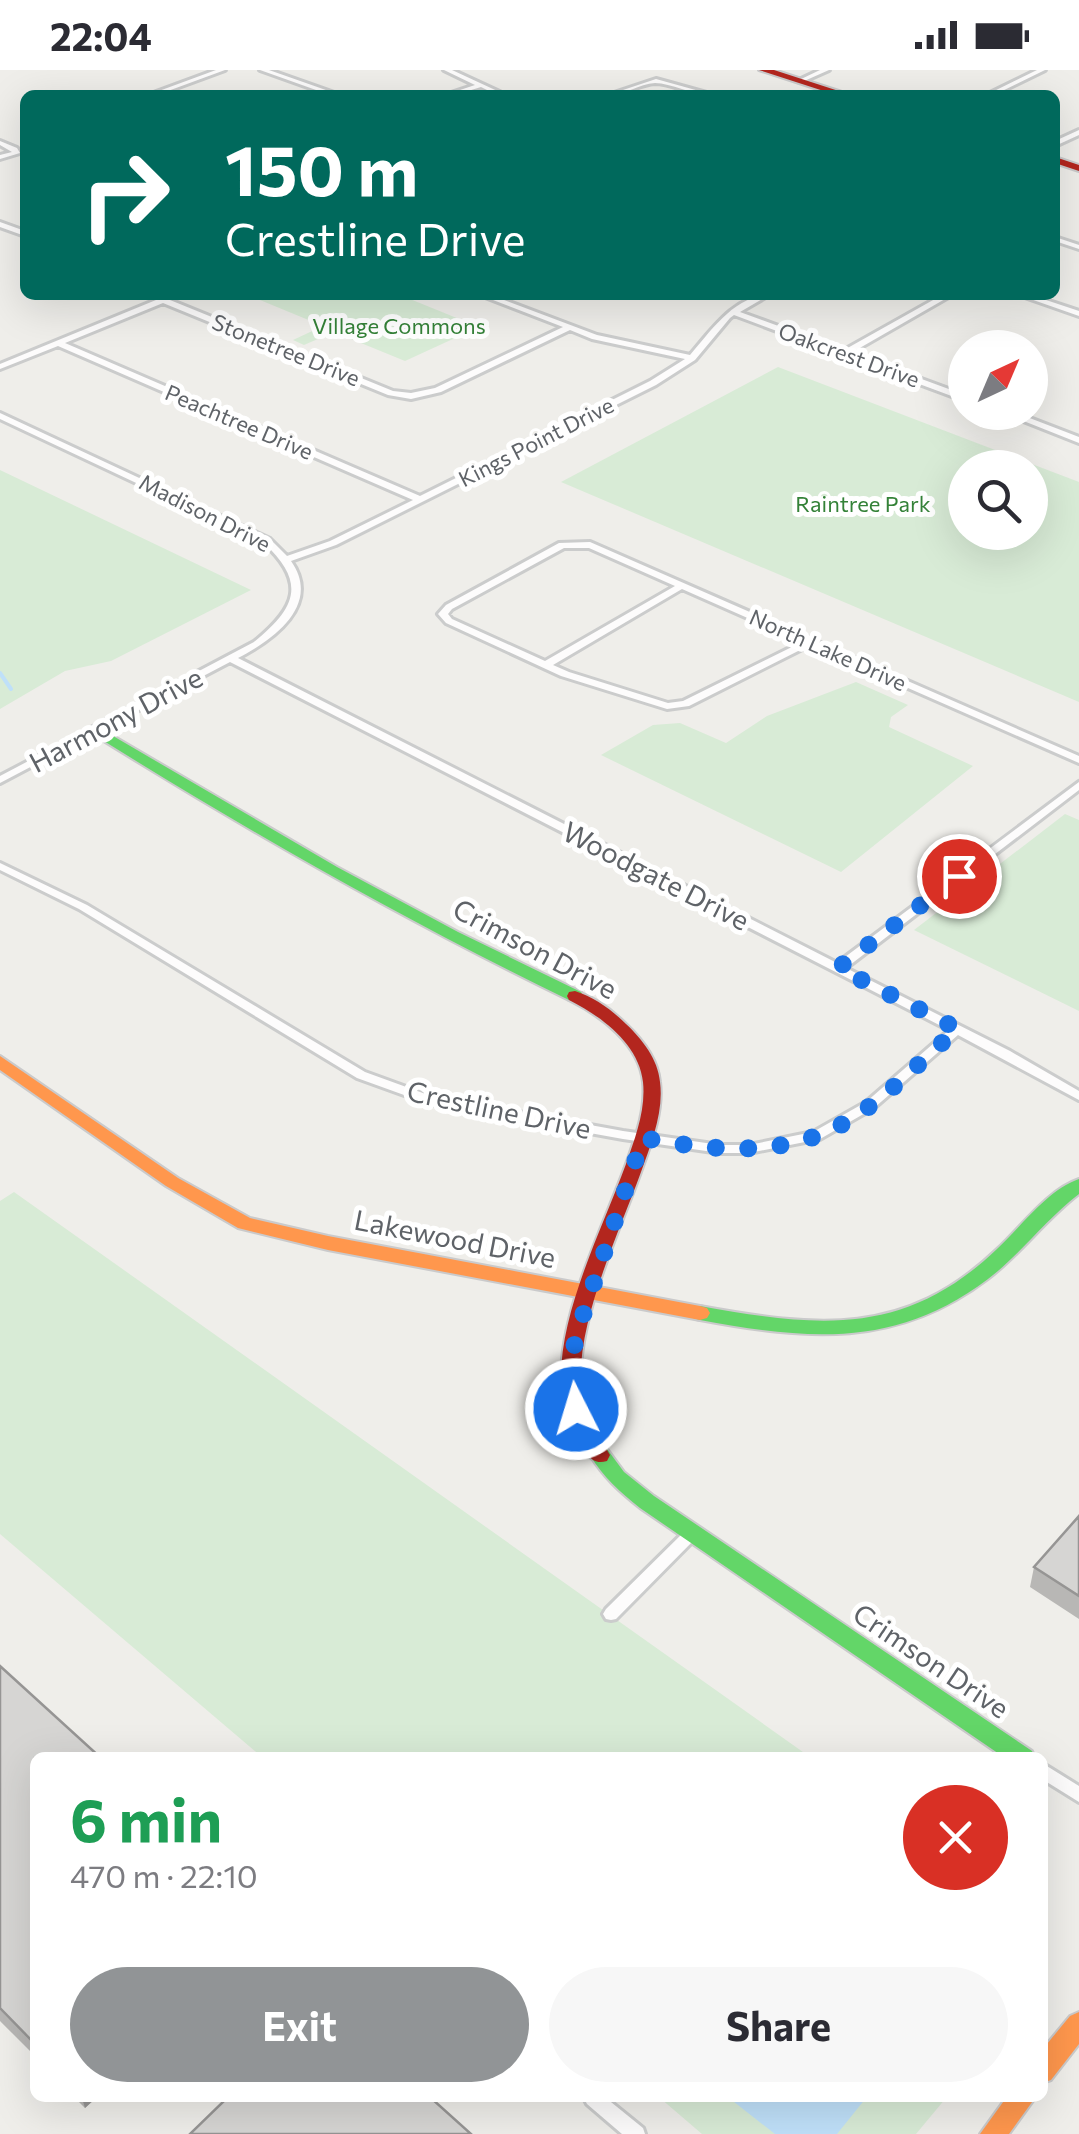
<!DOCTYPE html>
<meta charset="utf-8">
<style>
:root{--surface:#fff;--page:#f7f7f7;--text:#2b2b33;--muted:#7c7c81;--accent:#919496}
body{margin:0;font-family:Commissioner,sans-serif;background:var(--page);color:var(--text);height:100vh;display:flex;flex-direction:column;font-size:38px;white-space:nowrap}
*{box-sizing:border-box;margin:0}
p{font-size:32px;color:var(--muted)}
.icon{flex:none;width:55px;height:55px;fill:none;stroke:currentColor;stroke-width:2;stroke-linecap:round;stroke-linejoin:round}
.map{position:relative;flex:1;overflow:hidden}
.drawer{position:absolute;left:30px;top:1682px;width:1018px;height:350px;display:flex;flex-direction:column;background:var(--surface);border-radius:15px;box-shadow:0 10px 40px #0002}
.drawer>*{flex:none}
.hud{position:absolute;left:20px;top:20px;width:1040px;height:210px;border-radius:15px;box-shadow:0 10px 40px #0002;background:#00695c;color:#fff;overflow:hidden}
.needle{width:65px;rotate:44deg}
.fabs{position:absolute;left:948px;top:260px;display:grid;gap:20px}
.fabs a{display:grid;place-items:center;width:100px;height:100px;border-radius:50%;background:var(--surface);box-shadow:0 10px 40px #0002;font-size:50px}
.pin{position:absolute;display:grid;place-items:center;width:85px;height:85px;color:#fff;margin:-42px;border:5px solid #fff;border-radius:50%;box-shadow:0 2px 10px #0007}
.me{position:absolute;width:110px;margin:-55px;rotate:355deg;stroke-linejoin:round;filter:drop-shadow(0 0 8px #0008)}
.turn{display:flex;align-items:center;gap:35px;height:210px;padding:0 40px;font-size:45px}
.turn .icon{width:130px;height:130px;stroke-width:2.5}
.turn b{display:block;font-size:70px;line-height:85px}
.round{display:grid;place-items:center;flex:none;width:105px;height:105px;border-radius:52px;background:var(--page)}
.overview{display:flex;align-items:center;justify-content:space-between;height:170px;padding:0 40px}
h1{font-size:60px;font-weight:700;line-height:75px;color:#1e9e55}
.primary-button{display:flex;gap:20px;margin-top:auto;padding:20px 40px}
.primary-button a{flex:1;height:115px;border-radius:60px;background:var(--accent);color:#fff;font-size:40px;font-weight:700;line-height:115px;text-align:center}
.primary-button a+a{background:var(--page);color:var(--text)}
.status{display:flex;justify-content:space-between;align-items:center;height:70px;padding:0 50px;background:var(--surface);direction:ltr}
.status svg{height:28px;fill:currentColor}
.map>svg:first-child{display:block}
.green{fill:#d8ebd6;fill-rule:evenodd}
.water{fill:#bfe0f9}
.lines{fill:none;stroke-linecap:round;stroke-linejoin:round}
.stream{stroke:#bfe0f9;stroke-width:4}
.street-casing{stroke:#cbcccc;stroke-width:6}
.fast-casing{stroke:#cacacb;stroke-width:4}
.slow-casing{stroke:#cacacb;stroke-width:4}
.jam-casing{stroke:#cacacb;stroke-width:4}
.street{fill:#fdfcfc;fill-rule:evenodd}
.fast{fill:#63d668;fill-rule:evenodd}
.slow{fill:#ff974d;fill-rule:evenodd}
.jam{fill:#b3261e;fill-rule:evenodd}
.wall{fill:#b8b7b5}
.shaded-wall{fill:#969594}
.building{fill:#d6d5d3;stroke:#969594;stroke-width:2.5}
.route{stroke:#1a73e8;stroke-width:18;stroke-dasharray:0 32.4}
.labels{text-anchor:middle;stroke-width:10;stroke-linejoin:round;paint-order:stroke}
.far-park-label{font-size:22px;fill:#348238;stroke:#fff}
.far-street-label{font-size:22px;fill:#5f6368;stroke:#fff}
.street-label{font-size:28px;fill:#5f6368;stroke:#fff}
</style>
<div class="status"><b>22:04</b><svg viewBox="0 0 49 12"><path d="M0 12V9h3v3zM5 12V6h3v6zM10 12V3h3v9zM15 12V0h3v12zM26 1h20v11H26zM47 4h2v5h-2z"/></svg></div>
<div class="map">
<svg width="1079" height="2064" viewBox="0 0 1079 2064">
<rect width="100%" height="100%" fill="#efeeea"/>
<path class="green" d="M272,225H400L479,257L405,291L334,262L304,275L293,270L323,256L260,230Z
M778,297L1079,412V632L561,412ZM965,398H1030V462H965Z
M0,400L251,520L111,591L65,601L0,639Z
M856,612L908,635L891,647L889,657L973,696L841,802L601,685L653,655L680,653L726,673L767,646Z
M1065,744L1079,750V941L914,860Z
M14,1122L810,1687H262L0,1464V1131Z
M660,2028H946L916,2064H702Z"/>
<path class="water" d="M729,2028H866L837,2064H775Z"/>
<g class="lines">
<path class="stream" d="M0,603L11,619"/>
<g class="street-casing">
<path id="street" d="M216,0H225L157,25H148Z
M260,0H269L340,25H330Z
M444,0H452L506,25H497L481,17L455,25H445L475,15Z
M820,0H829L802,12L797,11Z
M1037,0H1045L994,25H986Z
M656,9L710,24L711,25C692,25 671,13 655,13C639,14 625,25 608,25Z
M1079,60V65L1055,76V71Z
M0,71L17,78L20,83L0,89V85L12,82L0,75Z
M0,152L25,161V166L0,157Z
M1055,167L1079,175V179L1055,171Z
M147,225L163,227L179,225L170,230L393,321L411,323L435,318L563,257L480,225H491L597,265L690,285C710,262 735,225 769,225L740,242L844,280L942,225H952L851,283L965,325V331L734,245L730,248L695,290L656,315L336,475L291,491C322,535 273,570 238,588L837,893L1079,712V720L846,898L1010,981L1079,1021V1030L958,965L874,1038L820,1069L749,1083H720L623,1069L429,1034L357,1008L79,839L0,800V793L87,835L365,1002L431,1026L623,1061L720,1075H749L813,1062L866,1032L949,960L230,592L0,713V706L254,572C296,538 307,513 264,473L0,349V343L270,469L287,486L330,471L413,430L58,276L0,299V294L156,230ZM163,233L388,325L411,329L441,322L570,260L592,269L685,289L650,311L420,426L65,273Z
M1019,225H1031L1079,241V246Z
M1001,342H1014L1079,367V373Z
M590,472L1079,686V693L810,575L689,636L667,639L561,606L446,553L438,544L446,535L559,473ZM564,478H589L675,516L545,591L452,549L448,544L452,539ZM682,519L802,572L683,631L668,633L569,602L553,595Z
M692,1457L697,1459L699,1463L697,1467L616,1549L611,1550L606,1549L603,1544L606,1539L687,1459Z
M1042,1693L1079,1716V1732L1042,1709Z
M584,2028H606L643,2058L645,2064H622L587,2034Z"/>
</g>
<g class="fast-casing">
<path id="fast" d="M96,656L337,797L458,862L581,922L583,926L575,931L569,930C404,850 246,760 91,663L89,660Z
M1079,1109V1124C1046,1149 1021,1184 988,1209C896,1279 807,1270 700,1250L693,1248L690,1243L693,1238L700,1236C817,1257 904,1268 997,1179C1021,1157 1047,1120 1079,1109Z
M600,1377L607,1379L624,1402L654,1426L1032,1681L1035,1688H1005L640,1438C620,1422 603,1407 590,1385L593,1379Z"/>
</g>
<g class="slow-casing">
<path id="slow" d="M0,986L178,1108L250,1148L328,1166L700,1236L707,1238L710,1243L707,1248L700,1250L328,1180L238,1158L166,1116L0,1000Z
M1079,1942V1974L1051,2010L1042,2013V1980L1070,1946Z
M1006,2028H1035L1009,2064H980Z"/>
</g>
<g class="jam-casing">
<path id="jam" d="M759,0H774L851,25H836Z
M1055,87L1079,95V101L1055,93Z
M575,921C594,927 612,940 626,954C642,969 658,989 660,1012C664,1042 651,1074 641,1102C619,1163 577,1250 581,1315C582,1342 598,1363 610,1385L607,1391C591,1396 587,1383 581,1371C571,1353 562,1334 561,1313C559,1242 602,1160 626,1094C635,1068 646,1040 643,1012C639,974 601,946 569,930L567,926L569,922Z"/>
</g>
<use href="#street" class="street"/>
<use href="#fast" class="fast"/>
<use href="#slow" class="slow"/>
<use href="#jam" class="jam"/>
</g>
<path class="wall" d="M1079,1446V1549L1030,1517L1034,1497Z
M0,1596L35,1688V1986L0,1951Z
M75,2028H96L85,2038Z"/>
<path class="shaded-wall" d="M82,2028H96L85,2038Z"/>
<path class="building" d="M1079,1446V1526L1034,1497Z
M0,1596L101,1688H35V1974L0,1938Z
M227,2028H431L471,2064H190Z"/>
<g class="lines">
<path class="route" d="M576,1339L571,1316L575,1269L643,1068C710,1080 784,1089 846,1052C887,1028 921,990 958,959L838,898L959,806"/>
</g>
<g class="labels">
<g class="far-park-label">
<text x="399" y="264">Village Commons</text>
<text x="863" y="442">Raintree Park</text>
</g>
<g class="far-street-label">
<text transform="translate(286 280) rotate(22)" y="8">Stonetree Drive</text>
<text transform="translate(849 285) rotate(20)" y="8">Oakcrest Drive</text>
<text transform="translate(239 352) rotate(23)" y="8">Peachtree Drive</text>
<text transform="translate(536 372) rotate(-27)" y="8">Kings Point Drive</text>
<text transform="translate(205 443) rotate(27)" y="8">Madison Drive</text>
<text transform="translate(828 580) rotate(24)" y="8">North Lake Drive</text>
</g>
<g class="street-label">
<text transform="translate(116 650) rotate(-28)" y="10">Harmony Drive</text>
<text transform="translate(656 806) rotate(27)" y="10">Woodgate Drive</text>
<text transform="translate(535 879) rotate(28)" y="10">Crimson Drive</text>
<text transform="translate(499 1040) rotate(12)" y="10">Crestline Drive</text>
<text transform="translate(455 1169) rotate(11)" y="10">Lakewood Drive</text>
<text transform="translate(931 1591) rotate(34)" y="10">Crimson Drive</text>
</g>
</g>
</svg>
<div class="fabs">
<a><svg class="needle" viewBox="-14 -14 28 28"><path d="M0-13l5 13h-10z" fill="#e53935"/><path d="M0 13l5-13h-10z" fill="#7c7c81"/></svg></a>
<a><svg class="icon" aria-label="search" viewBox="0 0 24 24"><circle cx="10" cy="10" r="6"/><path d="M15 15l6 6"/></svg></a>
</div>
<div class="pin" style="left:959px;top:806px;background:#d93025"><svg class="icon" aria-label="arrive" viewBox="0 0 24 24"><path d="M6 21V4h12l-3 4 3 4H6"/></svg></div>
<svg class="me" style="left:576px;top:1339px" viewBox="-20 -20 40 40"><circle r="17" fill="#1a73e8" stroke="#fff" stroke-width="3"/><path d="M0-11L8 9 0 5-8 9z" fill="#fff"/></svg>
<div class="hud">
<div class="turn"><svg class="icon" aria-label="right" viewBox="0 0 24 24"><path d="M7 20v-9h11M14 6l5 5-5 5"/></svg><div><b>150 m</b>Crestline Drive</div></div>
</div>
<section class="drawer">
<div class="overview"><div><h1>6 min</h1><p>470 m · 22:10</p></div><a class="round" style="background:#d93025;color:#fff"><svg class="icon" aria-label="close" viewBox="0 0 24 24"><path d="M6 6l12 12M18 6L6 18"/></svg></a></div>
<div class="primary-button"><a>Exit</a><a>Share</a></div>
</section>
</div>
